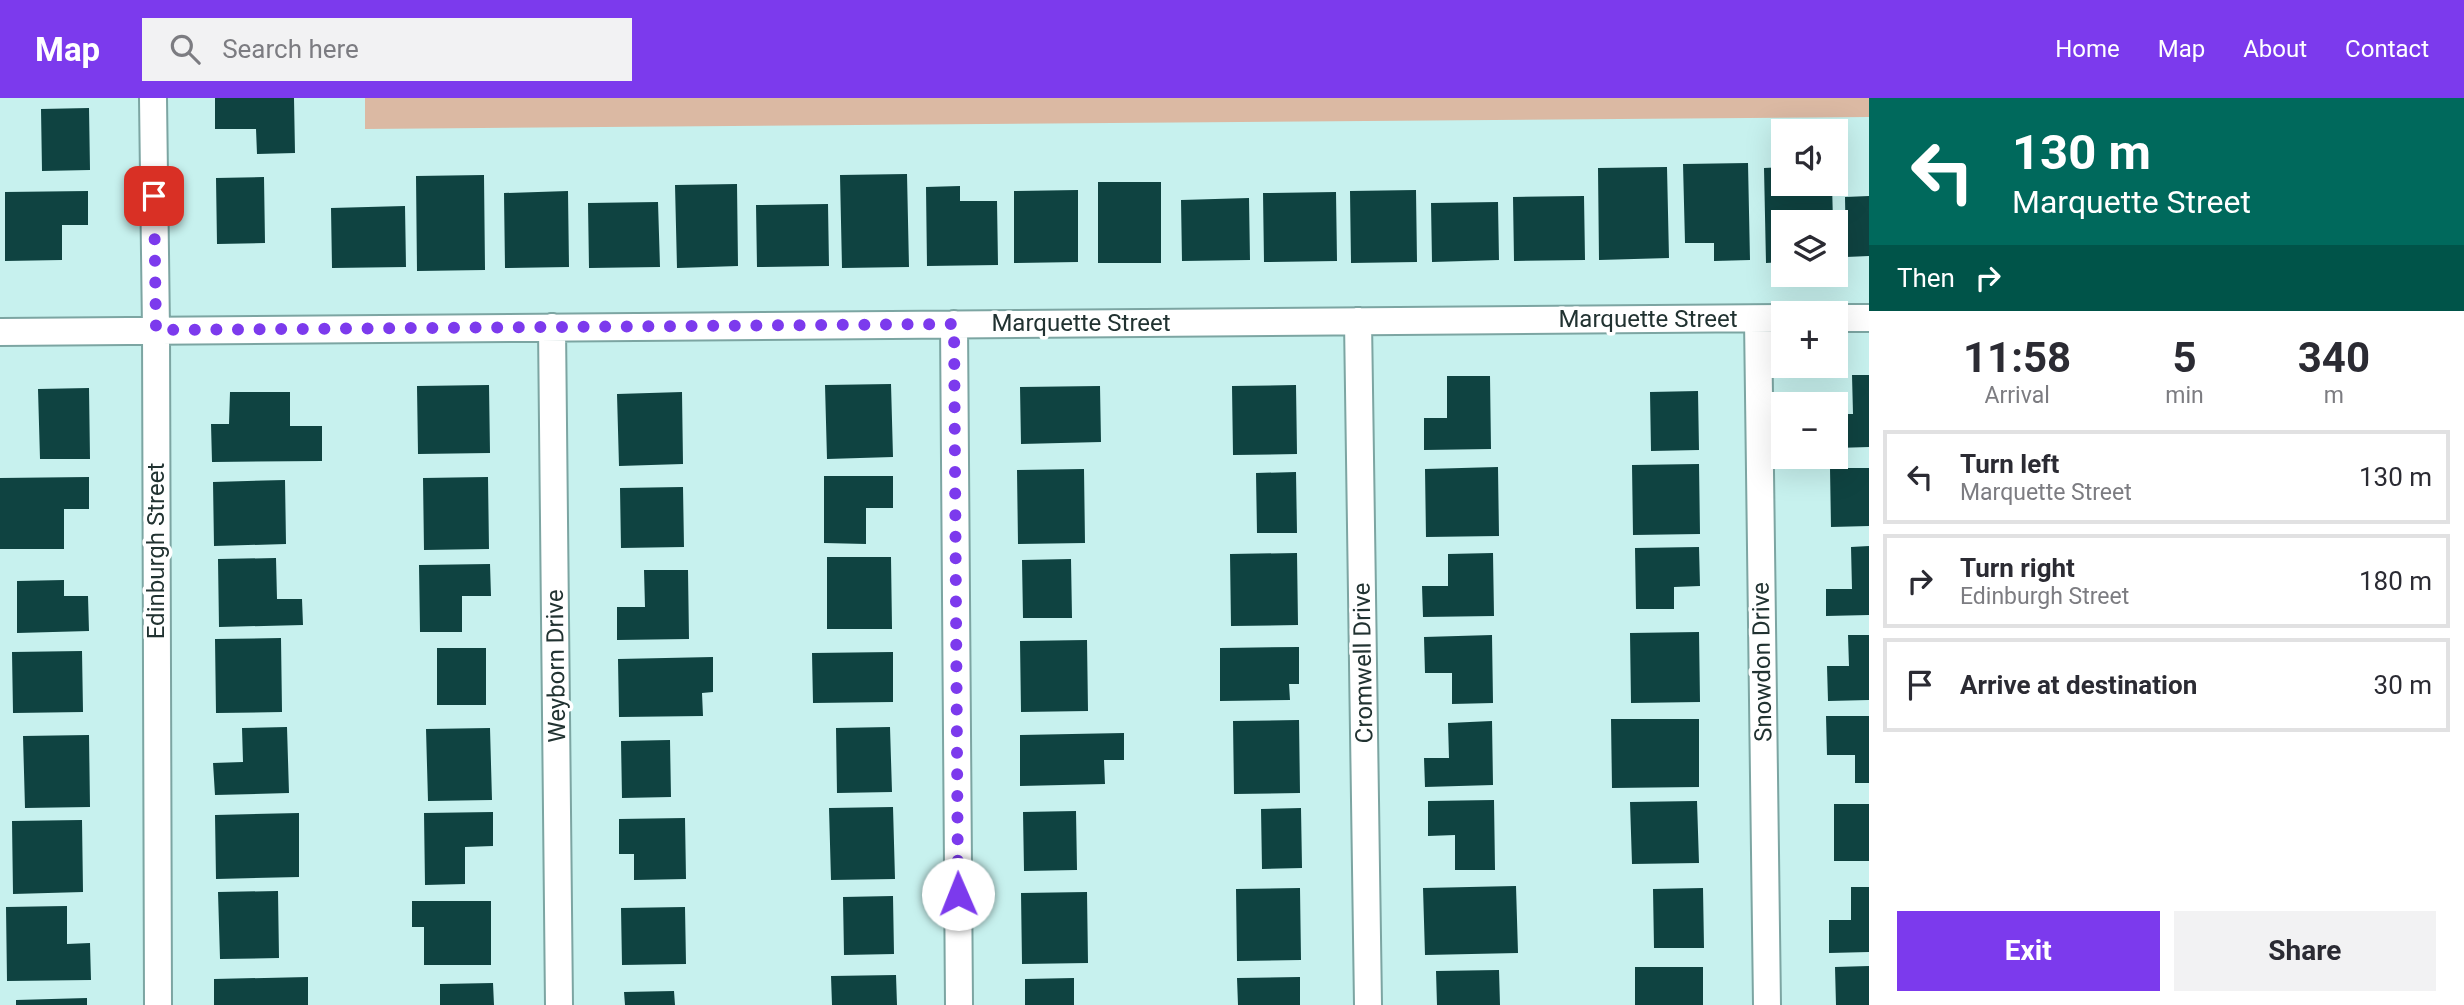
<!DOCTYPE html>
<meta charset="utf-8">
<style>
:root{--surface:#fff;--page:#f2f2f3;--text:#2b2b33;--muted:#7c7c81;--line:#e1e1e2;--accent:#7c3aed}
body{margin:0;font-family:Roboto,sans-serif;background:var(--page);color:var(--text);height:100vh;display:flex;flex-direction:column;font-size:26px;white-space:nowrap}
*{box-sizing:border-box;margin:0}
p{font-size:23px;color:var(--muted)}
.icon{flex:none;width:38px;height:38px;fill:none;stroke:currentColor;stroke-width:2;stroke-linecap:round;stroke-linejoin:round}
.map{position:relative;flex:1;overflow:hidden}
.sheet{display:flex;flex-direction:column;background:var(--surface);width:595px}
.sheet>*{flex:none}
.top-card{background:#00695c;color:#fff;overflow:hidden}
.fabs{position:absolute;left:1771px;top:21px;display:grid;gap:14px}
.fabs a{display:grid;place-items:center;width:77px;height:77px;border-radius:0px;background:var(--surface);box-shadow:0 7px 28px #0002;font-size:35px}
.pin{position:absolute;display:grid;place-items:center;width:60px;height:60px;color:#fff;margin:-30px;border-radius:14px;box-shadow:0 4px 10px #0006}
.me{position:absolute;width:77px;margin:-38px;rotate:359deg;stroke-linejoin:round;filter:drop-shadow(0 0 5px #0008)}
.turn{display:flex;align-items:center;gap:24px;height:147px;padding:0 28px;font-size:32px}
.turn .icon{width:91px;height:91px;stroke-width:2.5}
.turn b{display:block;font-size:49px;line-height:60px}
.then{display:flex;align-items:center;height:66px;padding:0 28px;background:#0003;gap:14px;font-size:26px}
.eta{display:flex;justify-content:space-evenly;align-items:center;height:119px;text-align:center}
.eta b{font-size:42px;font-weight:700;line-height:49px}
.primary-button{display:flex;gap:14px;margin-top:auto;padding:14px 28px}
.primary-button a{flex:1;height:80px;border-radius:0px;background:var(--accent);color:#fff;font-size:28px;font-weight:700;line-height:80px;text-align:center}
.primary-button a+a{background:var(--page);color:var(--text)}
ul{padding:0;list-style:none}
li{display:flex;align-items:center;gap:21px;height:94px;margin:0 14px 10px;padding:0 14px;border:4px solid var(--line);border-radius:0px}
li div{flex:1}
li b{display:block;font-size:26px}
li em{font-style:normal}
header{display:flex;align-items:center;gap:42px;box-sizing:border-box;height:98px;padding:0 35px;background:var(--accent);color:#fff}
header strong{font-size:33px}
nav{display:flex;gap:38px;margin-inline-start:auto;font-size:24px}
.search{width:490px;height:63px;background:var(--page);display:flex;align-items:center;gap:18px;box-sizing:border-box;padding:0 24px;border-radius:0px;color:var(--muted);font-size:26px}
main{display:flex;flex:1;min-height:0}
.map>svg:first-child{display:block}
.green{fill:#dbb9a3}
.building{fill:#0f4341}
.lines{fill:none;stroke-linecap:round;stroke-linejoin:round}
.street-casing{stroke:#7ca5a2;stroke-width:30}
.street{stroke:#fff;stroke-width:26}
.route{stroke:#7c3aed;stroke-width:12;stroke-dasharray:0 21.6}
.labels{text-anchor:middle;stroke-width:7;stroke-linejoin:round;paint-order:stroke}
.street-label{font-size:24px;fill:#213231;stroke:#fff}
</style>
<header>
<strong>Map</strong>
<div class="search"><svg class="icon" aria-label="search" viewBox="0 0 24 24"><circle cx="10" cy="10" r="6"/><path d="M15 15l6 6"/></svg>Search here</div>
<nav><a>Home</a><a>Map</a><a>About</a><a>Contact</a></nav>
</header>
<main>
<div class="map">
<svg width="1869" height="907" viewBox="0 0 1869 907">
<rect width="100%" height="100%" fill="#c7f1ee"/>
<path class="green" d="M365,0H1869V19L365,31Z"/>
<path class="building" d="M215,0H294L295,55L257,56L256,31H215Z
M89,10L90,72L42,73L41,11Z
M1748,65L1750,162L1714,163V145H1685L1683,66Z
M1667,69L1669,160L1599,162L1598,70Z
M1783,69V86H1832L1833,124H1783V164L1766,165L1764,70Z
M907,76L909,169L842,170L840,77Z
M484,77L485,172L417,173L416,78Z
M264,79L265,145L217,146L216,80Z
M1098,84H1161V165H1098Z
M737,86L738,168L677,170L675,87Z
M960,88V103H997L998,167L927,168L926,89Z
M1078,92V164L1014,165V93Z
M1416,92L1417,164L1351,165L1350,93Z
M88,93V127H62V162L5,163V94Z
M568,93L569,169L505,170L504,95Z
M1336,94L1337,163L1264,164L1263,95Z
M1584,98L1585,162L1514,163L1513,99Z
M1869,98V158L1846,159L1845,99Z
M1249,100L1250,162L1182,163L1181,102Z
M658,104L660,169L589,170L588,105Z
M1498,104L1499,162L1432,164L1431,105Z
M828,106L829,168L757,169L756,107Z
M405,108L406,169L332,170L331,110Z
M1852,277H1869V349L1836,350V316H1853Z
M1447,278H1490L1491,351L1424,352V320H1447Z
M891,286L893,359L827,361L825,287Z
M489,287L490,355L418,356L417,288Z
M1296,287L1297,356L1233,357L1232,288Z
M1100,288L1101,344L1021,346L1020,289Z
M89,290L90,361H40L38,291Z
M1698,293L1699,352L1651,353L1650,294Z
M230,294H290V328H322V363L212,364L211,326H229Z
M682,294L683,366L619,368L617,296Z
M1699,366L1700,436L1633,437L1632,367Z
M1498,369L1499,438L1426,439L1425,371Z
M1830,370H1869V428L1831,429Z
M1084,371L1085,445L1018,446L1017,372Z
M1296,374L1297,435H1257L1256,375Z
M824,378H893V410H866V446L824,445Z
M89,379V411H64V451H0V380Z
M488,379L489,451L424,452L423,380Z
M285,382L286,446L214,448L213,384Z
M683,389L684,449L621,450L620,390Z
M1869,448V517L1826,518V491H1852L1851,449Z
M1699,449L1700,488L1674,489V511H1636L1635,450Z
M1297,455L1298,527L1231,528L1230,456Z
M1493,455L1494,518L1423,519L1422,488H1448V456Z
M827,459H891L892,531H827Z
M276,460L277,501H302L303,527L219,529L218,461Z
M1071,461L1072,520H1023L1022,462Z
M490,466L491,498H462V534H420L419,467Z
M644,472H688L689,541L617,542V509H645Z
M64,482V498H88L89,533L17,535V483Z
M1699,534L1700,604L1631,605L1630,535Z
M1492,537L1493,605L1452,606V575H1425L1424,539Z
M1848,537H1869V602L1828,603L1827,568H1849Z
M281,540L282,614L216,615L215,541Z
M1087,542L1088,613L1021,614L1020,543Z
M1299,549V586H1289L1290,602L1220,603V550Z
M437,550H486V607H437Z
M82,553L83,614L13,615L12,554Z
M893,554V604L813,605L812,555Z
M713,559V594L702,595L703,618L619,619L618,561Z
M1826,618H1869V685H1855V657H1827Z
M1611,621H1699V689L1612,690Z
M1299,622L1300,695L1234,696L1233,623Z
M1492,623L1493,687L1425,689L1424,660H1449L1448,625Z
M287,629L289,695L215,697L213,665L243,664L242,630Z
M890,629L892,694L837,695L836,630Z
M490,630L492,702L428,703L426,631Z
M1124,635V662H1104L1105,686L1020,688V637Z
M89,637L90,709L25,710L23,638Z
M670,642L671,699L622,700L621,643Z
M1494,702L1495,772H1455V737L1428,738V703Z
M1697,703L1699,765L1632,766L1630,704Z
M1834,706H1869V763H1834Z
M893,709L895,781L831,782L829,710Z
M1301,710L1302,770L1262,771L1261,711Z
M1076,713L1077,772L1024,773L1023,714Z
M493,714V748L465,749V786L425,787L424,715Z
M299,715V779L216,781L215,717Z
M685,720L686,781L634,782V756H619V721Z
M82,722L83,794L13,796L12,723Z
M1516,788L1518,855L1425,857L1423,790Z
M1851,789H1869V854L1829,855V822H1851Z
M1300,790L1301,862L1237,863L1236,791Z
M1703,790L1704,850H1654L1653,791Z
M278,793L279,860L220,861L218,794Z
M1087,794L1088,865L1022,866L1021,795Z
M893,798L894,856L844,857L843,799Z
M412,803H491V867H424V829H412Z
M67,808V846L90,845L91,882L7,883L6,809Z
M685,809L686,866L622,867L621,810Z
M1869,868V907H1836L1835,869Z
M1635,869H1703V907H1635Z
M1499,872L1500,907H1437L1436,873Z
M896,877L897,907H832L831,878Z
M308,879V907H214V881Z
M1300,879V907H1238L1237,880Z
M1074,880V907H1025V881Z
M493,885L494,907H440V886Z
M674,893L675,907H625L624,894Z
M87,900V907H16V902Z"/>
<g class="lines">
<g class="street-casing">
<path id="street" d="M153,0L156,232L158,907
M1836,220H1869
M1758,221L1767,907
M1358,223L1368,907
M954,226L959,907
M552,229L559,907
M0,234L1783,220"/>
</g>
<use href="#street" class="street"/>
</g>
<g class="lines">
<path class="route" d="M154,98L156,232L954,226L958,796"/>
</g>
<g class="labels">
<g class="street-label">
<text x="1648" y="229">Marquette Street</text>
<text x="1081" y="233">Marquette Street</text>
<text transform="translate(156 453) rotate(-90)" y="8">Edinburgh Street</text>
<text transform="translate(1762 564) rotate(-91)" y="8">Snowdon Drive</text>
<text transform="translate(1363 565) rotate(-91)" y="8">Cromwell Drive</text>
<text transform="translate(556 568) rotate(-91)" y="8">Weyborn Drive</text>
</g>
</g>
</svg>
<div class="fabs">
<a><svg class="icon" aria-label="sound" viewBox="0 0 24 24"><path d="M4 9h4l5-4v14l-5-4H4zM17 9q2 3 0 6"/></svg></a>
<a><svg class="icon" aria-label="layers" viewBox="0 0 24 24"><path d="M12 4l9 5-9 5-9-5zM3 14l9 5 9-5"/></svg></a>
<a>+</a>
<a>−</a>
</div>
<div class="pin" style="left:154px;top:98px;background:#d93025"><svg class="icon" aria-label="arrive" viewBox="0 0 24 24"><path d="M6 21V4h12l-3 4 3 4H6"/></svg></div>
<svg class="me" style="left:958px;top:796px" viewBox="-20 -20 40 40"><circle r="19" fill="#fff"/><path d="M0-13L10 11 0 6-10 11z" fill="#7c3aed"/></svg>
</div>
<section class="sheet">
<div class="top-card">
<div class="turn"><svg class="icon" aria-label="left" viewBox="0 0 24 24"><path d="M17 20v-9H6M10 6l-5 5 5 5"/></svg><div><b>130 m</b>Marquette Street</div></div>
<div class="then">Then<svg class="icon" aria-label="right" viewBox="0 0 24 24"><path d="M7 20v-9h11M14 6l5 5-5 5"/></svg></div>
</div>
<div class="eta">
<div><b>11:58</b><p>Arrival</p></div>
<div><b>5</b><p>min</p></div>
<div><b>340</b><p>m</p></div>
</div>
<ul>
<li><svg class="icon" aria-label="left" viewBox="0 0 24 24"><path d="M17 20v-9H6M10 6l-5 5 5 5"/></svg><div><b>Turn left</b><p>Marquette Street</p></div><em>130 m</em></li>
<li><svg class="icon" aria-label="right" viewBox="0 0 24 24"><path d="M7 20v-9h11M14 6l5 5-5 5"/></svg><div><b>Turn right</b><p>Edinburgh Street</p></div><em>180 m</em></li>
<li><svg class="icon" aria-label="arrive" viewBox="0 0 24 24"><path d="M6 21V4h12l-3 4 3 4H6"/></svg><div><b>Arrive at destination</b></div><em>30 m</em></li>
</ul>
<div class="primary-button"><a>Exit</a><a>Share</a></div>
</section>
</main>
